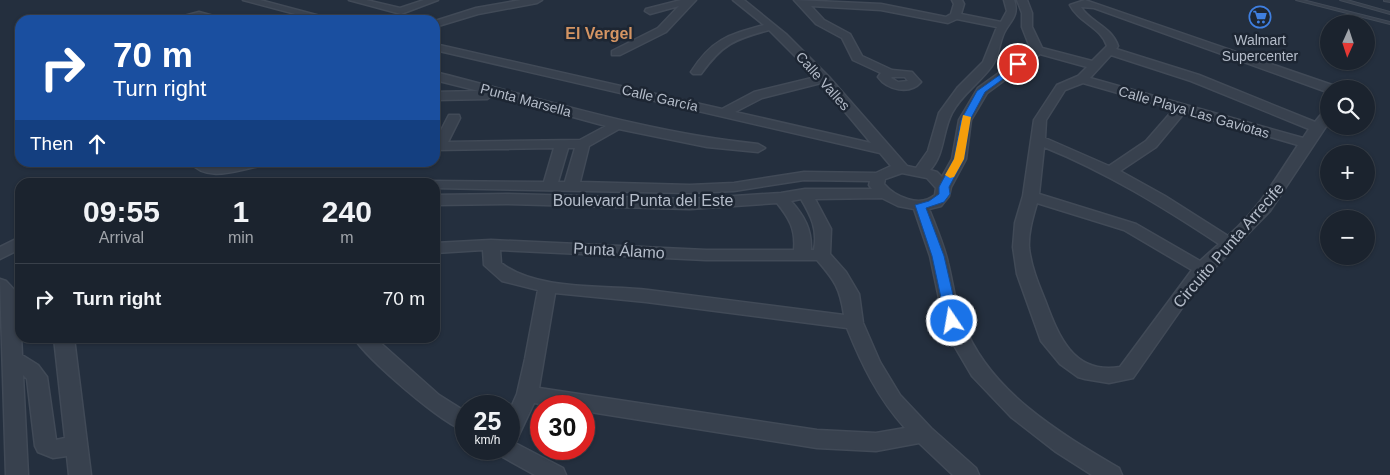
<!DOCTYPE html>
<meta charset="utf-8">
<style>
:root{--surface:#1b232e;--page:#242b36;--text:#f1f3f6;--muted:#a0a4aa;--line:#39404a}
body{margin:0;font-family:Helvetica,sans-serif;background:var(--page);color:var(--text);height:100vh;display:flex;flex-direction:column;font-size:19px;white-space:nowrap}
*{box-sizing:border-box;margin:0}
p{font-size:16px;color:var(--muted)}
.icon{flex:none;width:28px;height:28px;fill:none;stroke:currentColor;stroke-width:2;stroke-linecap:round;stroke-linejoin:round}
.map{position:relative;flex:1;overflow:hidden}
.drawer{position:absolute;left:15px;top:178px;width:425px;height:165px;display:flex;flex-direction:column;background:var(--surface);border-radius:15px;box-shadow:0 1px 4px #0004,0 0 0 1px var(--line)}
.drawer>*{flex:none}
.guide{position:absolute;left:15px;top:15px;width:425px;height:152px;border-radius:15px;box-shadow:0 1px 4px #0004,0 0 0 1px var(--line);background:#1a4fa0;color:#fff;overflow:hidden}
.needle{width:32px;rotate:183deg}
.tools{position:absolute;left:1320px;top:15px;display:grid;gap:10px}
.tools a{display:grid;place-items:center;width:55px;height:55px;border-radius:50%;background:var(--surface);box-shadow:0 1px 4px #0004,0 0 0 1px var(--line);font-size:25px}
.speed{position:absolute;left:455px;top:395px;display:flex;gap:10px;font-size:25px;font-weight:700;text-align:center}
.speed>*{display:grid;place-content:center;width:65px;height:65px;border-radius:50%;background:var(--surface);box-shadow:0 1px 4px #0004,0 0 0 1px var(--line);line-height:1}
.speed small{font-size:12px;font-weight:400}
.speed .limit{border:8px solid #d22;background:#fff;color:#111}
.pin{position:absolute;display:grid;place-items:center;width:42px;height:42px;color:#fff;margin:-21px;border:2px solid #fff;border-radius:50%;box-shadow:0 1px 5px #0007}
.me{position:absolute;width:55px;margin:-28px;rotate:348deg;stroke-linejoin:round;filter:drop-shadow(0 0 4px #0008)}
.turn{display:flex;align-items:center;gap:18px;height:105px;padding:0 15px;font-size:22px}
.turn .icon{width:65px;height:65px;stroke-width:2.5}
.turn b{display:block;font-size:35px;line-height:42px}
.then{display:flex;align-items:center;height:48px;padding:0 15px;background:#0003;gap:10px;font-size:19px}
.eta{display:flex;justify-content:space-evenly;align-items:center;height:85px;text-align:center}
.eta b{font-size:30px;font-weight:700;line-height:35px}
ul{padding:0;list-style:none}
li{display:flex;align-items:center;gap:15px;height:70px;padding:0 15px;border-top:1px solid var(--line)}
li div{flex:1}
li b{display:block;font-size:19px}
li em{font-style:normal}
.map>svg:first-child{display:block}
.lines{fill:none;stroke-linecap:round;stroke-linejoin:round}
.service-casing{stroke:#414a57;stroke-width:2}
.minor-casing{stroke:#414a57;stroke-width:3}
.service{fill:#38414e;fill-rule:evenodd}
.minor{fill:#38414e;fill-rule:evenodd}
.route{fill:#1a73e8;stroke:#114b97}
.slow{fill:#f59e0b}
.labels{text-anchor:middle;stroke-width:5;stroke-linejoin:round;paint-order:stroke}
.far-poi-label{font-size:14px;fill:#b4bcc9;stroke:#1d2633}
.far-street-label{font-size:14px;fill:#b4bcc9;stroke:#1d2633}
.far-quarter-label{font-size:16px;font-weight:bold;fill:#d59563;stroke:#1d2633}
.street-label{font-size:16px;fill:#b4bcc9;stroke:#1d2633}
</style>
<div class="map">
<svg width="1390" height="475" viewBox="0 0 1390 475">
<rect width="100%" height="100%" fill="#242f3e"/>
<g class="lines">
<g class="service-casing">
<path id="service" d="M1296,0H1303L1390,22V24Z
M1340,0H1347L1390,12V14Z
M1384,0H1390V2L1384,1Z"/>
</g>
<g class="minor-casing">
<path id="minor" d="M243,0H260L335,20H318Z
M349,0H366L400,8L424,0H438L401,14Z
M521,0H542L537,3L478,14L435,27V21L476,8Z
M681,0H696L666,32L620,55H612V51L658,28L679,6L650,14L645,11L646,9Z
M733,0H744L787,35L829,77L907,166L916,168L928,151L939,113L958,87L983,62L997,27L957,19L948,23L881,10L811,6L824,20L850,34L862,56L892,70L912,72L921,82C910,95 887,90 878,77L881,73L853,60L842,38L816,24L794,0L881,4L946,17L951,14L954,4L952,0H962L964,4L961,14L1001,22L1007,11L1004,0H1014C1020,16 1009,22 1004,33C999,44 999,56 992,66C980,83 962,94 952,113C942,132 945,154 930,170L937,172L942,177L952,159L959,120L978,88L1031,50L1022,27V13L1017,0H1027L1032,13V27L1042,48L1092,61L1107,46C1101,27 1079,23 1070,5L1085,0L1335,86L1337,89H1329V92H1327L1094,8L1081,7C1091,23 1111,26 1118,46L1116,49L1199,75L1315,122L1324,111L1329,110V122L1270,211L1198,285L1133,378L1109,383L1085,379L1078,377L1060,364L1041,341L1017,274L1013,247L1015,223L1023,196L1034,120L1057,85L1078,76L1087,67L1040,54L987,93L971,120L966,159L951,187L949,196L941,206L929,209C936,227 944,245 948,263C953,283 955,304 963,323C990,392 1058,432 1119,468L1122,475H1092L1056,452L1011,417L972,376L955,347L944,322L930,256L914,209L898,206L882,198L815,199L831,229L830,254L846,272L859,294L863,323L880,362L900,395L931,428L976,468L979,475H953L919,443L876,451L817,448L584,411V406H555L534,403L515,443L563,468L566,475H535L499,455L496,449H509V412L517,394L525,359L538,290L502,281L484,265L483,250L435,253V243L491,240L706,250H794C796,229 789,218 777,203L690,209L506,204L435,205V195L506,194L690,199L781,193L805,189H872L869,185L870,181L804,180L734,191L690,193L435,188V182H429L430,181L544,182L554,148L435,150V142L449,115H459L460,118L448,142L580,140L606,126L493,95L487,99L435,100V92L479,91L435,80V72C543,99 647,133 758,144L765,148L758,152L707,147L619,129L589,146L580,182L690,185L734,183L804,172L876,173L891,166L880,153L435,50V44L722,109L754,92L816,77L769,30C735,39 722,44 701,74H693L691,72C712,39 728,35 764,25ZM1111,55L1191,81L1309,129L1303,138L1090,78ZM892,77H905L908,81L898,82L891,78ZM821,83L871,143L735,112L762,98ZM1083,83L1174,109L1146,141L1109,166L1045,138L1046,120L1065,90ZM1185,112L1298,145C1276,178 1259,209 1228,236L1165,196L1120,171L1156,147ZM1044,147C1106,172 1163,207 1219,244L1200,261L1136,224L1039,194ZM568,148H575L565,182H558ZM902,173L927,178L936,188L935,195C920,208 895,197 884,184L885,179ZM801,199C811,216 818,229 814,250H811C812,229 804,216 791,201ZM1037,203L1124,230L1192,270L1120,367C1073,375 1058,335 1045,300C1038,283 1031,266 1029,248C1028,233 1033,217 1037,203ZM500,250L706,260H817C835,281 840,288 844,315C779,307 713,298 648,290C604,285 537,291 501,263ZM555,293L646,302L847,328C862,365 878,398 905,428L876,433L817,430L539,388Z
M199,12L228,20L199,18L169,20Z
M190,162H206L210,166L232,162H267L260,166C237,170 207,183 190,162Z
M20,237V249L0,259V247Z
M0,279L6,281L19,295L22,355L38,365L47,377L56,440L65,438L54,338H74L91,475H69L67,456L53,458L38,452L35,446L27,379L23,375L28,475H6Z
M354,338H375L439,395L466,412V431C443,425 367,359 354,338Z"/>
</g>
<use href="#service" class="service"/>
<use href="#minor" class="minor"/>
</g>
<path class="route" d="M1018,62L1022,64L1021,66L985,92L970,120L964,159L949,187L950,194L944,202L926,208L944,256L959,321L952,326L946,321L932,256L915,205L929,201L939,194V187L954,159L961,120L977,91Z"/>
<path class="slow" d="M963,115L971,117L964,159L954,177L950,178L945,175L954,159Z"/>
<defs>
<g id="supermarket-ring" transform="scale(1.125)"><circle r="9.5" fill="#1d2633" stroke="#3f7fe0" stroke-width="1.5"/><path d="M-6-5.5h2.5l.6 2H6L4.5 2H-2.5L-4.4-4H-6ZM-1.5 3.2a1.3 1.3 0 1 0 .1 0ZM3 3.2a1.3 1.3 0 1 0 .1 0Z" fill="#3f7fe0"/></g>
</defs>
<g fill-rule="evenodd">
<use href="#supermarket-ring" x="1260" y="17"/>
</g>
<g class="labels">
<g class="far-poi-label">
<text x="1260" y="45">Walmart<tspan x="1260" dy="16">Supercenter</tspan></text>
</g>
<g class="far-street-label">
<text transform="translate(823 81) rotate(48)" y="5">Calle Valles</text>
<text transform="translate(660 98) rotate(13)" y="5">Calle García</text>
<text transform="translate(526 100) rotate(15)" y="5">Punta Marsella</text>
<text transform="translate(1194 112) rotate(16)" y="5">Calle Playa Las Gaviotas</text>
</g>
<g class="far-quarter-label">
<text x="599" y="39">El Vergel</text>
</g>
<g class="street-label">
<text x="643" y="206">Boulevard Punta del Este</text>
<text transform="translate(1228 245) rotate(-49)" y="6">Circuito Punta Arrecife</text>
<text transform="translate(619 250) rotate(3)" y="6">Punta Álamo</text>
</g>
</g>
</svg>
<div class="tools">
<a><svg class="needle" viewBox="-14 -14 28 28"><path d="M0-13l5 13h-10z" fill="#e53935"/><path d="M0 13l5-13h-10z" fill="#a0a4aa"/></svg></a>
<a><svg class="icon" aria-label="search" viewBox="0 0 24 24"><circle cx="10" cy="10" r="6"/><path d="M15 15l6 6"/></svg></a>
<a>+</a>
<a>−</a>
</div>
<div class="speed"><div>25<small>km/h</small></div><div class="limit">30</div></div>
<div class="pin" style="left:1018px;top:64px;background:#d93025"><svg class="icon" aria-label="arrive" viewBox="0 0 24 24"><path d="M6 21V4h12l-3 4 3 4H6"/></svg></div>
<svg class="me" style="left:952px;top:321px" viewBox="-20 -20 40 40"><circle r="17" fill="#1a73e8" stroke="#fff" stroke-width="3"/><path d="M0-11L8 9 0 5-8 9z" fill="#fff"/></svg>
<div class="guide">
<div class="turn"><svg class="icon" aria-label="right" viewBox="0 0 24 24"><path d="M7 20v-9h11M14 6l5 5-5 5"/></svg><div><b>70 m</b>Turn right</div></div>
<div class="then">Then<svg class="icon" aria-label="ahead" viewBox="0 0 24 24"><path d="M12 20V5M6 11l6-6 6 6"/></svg></div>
</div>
<section class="drawer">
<div class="eta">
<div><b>09:55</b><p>Arrival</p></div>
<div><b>1</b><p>min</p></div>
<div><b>240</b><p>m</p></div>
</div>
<ul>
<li><svg class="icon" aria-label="right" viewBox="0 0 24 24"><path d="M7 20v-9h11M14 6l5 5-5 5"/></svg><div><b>Turn right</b></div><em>70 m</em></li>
</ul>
</section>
</div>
